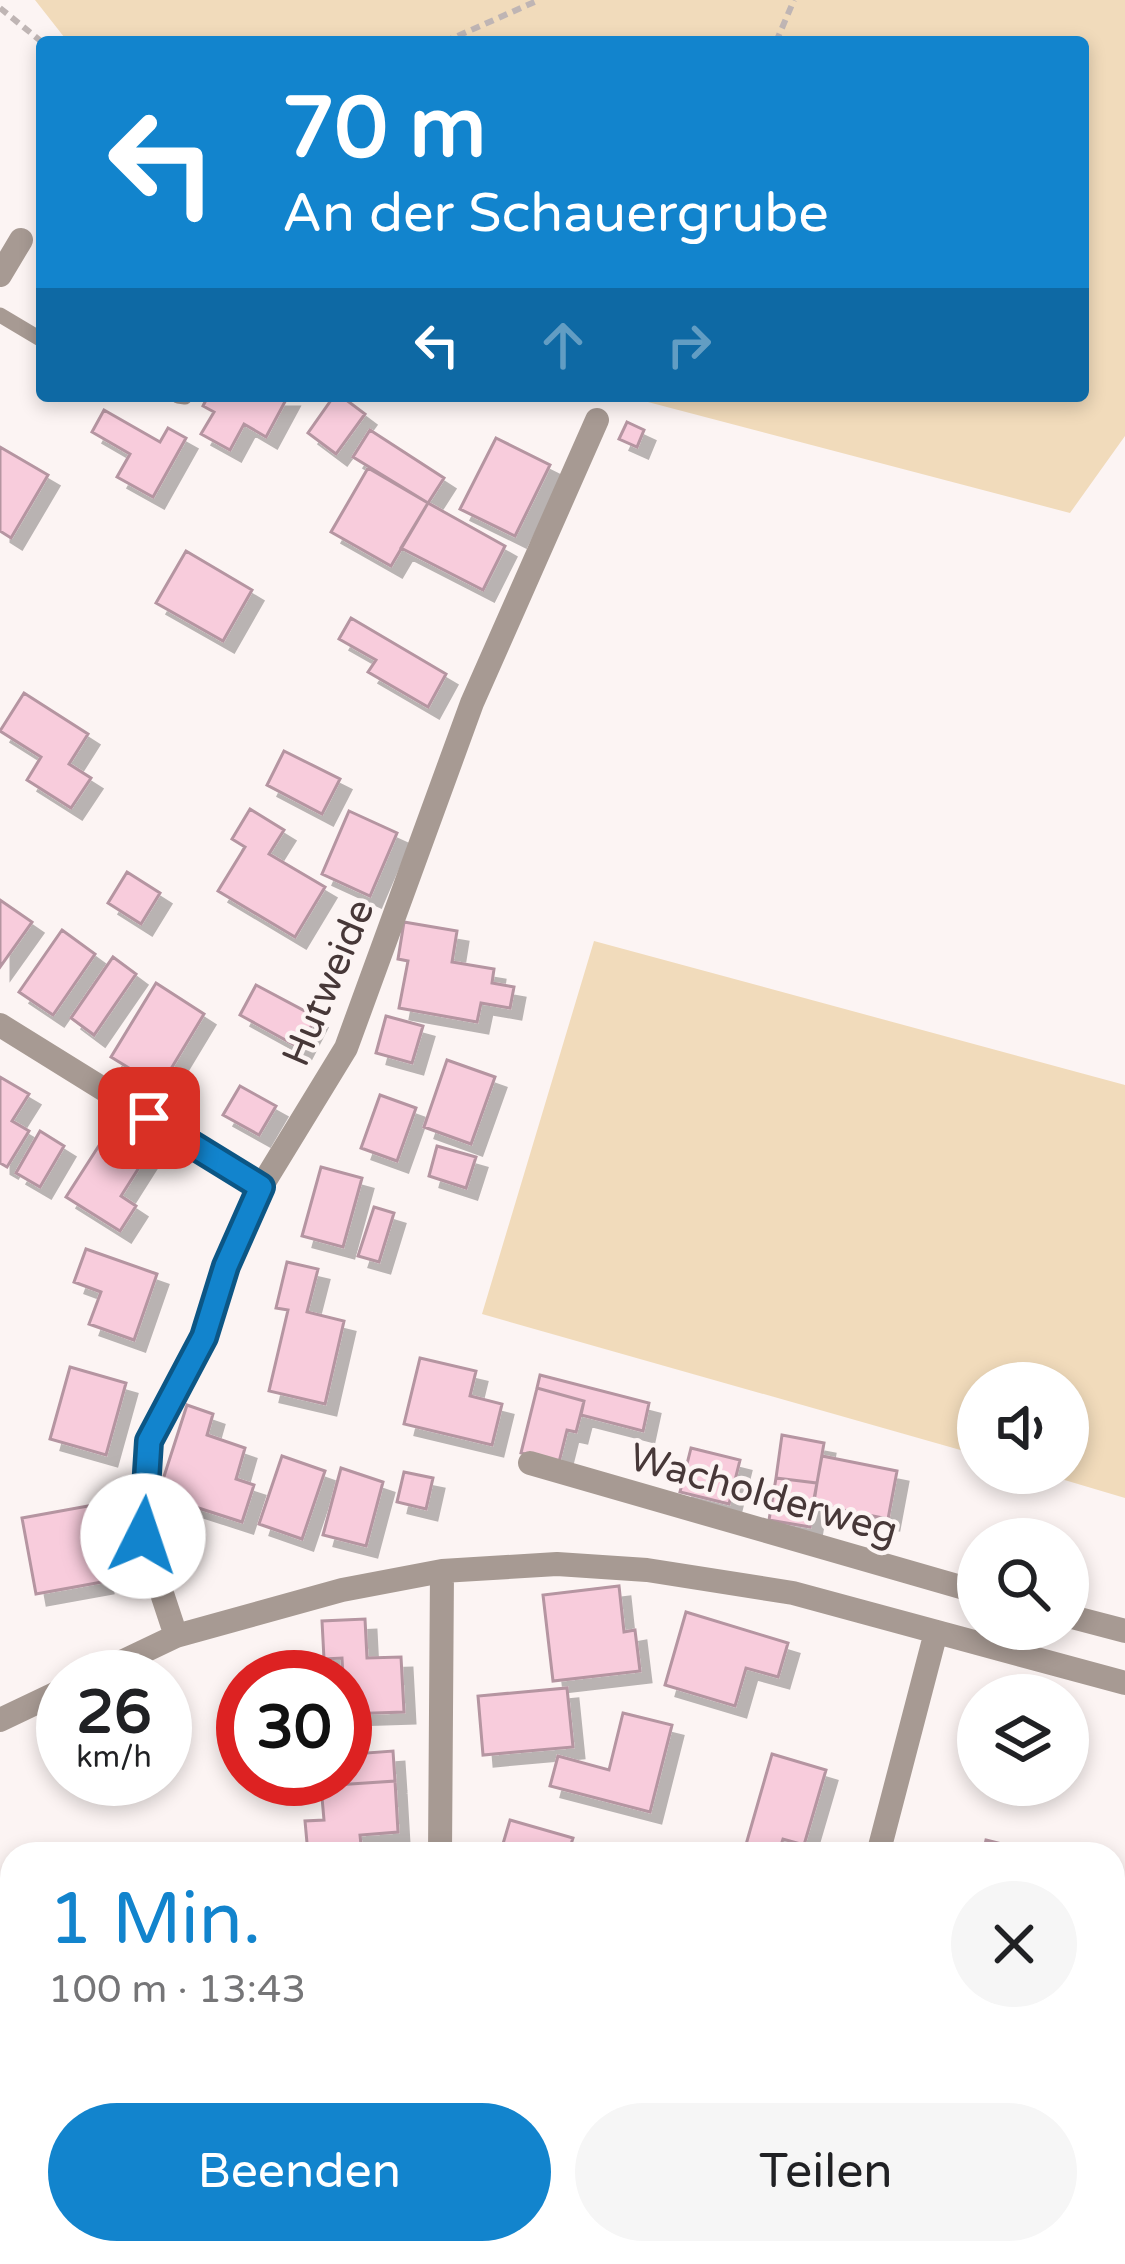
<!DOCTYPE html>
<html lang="de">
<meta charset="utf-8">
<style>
:root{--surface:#fff;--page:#f6f6f6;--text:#202124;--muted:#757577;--accent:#1284cd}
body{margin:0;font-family:"Varela Round",sans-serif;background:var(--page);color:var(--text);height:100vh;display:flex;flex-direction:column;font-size:45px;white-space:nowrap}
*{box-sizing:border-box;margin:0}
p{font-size:39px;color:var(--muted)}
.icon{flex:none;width:66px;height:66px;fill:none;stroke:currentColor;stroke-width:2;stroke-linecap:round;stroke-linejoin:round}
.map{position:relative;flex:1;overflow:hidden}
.panel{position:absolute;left:0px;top:1842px;width:1125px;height:423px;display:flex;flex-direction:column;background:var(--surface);border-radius:36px 36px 0 0;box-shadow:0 6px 18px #0003}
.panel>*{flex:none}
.hud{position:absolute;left:36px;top:36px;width:1053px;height:366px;border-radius:12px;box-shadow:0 6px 18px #0003;background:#1284cd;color:#fff;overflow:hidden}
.controls{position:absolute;left:957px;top:1362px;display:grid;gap:24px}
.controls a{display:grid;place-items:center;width:132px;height:132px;border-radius:50%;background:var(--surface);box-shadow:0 6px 18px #0003;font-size:60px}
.speed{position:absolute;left:36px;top:1650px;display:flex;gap:24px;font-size:60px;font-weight:700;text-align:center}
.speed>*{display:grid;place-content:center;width:156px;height:156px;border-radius:50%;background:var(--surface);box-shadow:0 6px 18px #0003;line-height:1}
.speed small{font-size:30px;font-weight:400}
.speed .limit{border:18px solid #d22;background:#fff;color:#111}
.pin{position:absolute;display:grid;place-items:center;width:102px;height:102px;color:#fff;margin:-51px;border-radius:24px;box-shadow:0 6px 18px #0006}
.me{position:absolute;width:132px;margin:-66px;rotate:4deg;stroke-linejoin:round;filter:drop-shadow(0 0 9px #0008)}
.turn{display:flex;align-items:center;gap:42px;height:252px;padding:0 48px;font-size:54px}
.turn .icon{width:156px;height:156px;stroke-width:2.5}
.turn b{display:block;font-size:84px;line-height:102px}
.lanes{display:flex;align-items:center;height:114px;padding:0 48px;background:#0003;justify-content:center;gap:60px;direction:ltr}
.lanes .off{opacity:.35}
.round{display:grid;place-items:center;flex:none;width:126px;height:126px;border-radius:63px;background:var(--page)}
.summary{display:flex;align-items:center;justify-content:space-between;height:204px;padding:0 48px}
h1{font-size:72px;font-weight:600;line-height:90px;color:var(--accent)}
.action{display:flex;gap:24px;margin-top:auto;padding:24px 48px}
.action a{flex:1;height:138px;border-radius:72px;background:var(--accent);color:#fff;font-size:48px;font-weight:600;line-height:138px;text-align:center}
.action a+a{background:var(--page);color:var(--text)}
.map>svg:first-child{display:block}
.green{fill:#f1dbbb}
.building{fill:#f8ccdc;stroke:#b595a1;stroke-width:3;filter:url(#shadow)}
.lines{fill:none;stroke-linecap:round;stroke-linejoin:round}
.path{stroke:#bfb5b4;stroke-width:6;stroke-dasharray:9 6;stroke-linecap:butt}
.service{stroke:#a79a93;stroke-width:15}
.minor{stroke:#a79a93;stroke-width:24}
.route-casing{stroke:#0c5685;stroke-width:30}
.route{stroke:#1284cd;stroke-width:21}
.labels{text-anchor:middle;stroke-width:9;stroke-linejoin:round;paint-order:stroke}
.street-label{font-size:39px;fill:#473838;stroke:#fcf4f3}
</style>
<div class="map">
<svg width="1125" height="2264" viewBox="0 0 1125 2264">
<defs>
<filter id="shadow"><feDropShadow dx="11" dy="11" stdDeviation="0" flood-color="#0004"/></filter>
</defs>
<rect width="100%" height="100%" fill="#fcf4f3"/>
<path class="green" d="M35,0H1125V436L1070,513L625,396H1083V42H68Z
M594,941L1125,1085V1498L1041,1473H1068V1383H978V1455L482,1314Z"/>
<path class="building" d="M208,396H288L266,437L244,424L230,450L201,434L214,412L203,406Z
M334,396H341L365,414L336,454L308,433Z
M104,410L160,442L168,428L186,438L153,497L117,477L130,454L92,432Z
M627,422L644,430L637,447L619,439Z
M370,430L444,478L428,503L353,457Z
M496,438L550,465L515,536L460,509Z
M0,447L48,475L11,538L0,531Z
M368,468L428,503L391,566L331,532Z
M428,503L505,546L483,590L401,548Z
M186,551L252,590L223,641L156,603Z
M351,618L446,674L428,707L368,672L376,660L339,639Z
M24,693L88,734L69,764L91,778L71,808L27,780L41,757L0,731Z
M284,751L340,779L322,814L267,785Z
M250,809L284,830L269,854L325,887L295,937L218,891L245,847L232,839Z
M349,811L397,833L370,896L322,874Z
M127,872L160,893L141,924L108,903Z
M0,900L32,922L0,967Z
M404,922L457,931L452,962L494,969L492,983L514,987L510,1008L481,1003L477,1022L399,1008L408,961L398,959Z
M62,930L95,954L53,1015L19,992Z
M113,957L136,974L94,1035L71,1018Z
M156,983L204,1014L160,1087L111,1057Z
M256,985L316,1017L300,1048L240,1015Z
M386,1016L423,1026L412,1063L376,1053Z
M447,1060L495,1077L471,1144L424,1127Z
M0,1077L29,1094L12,1121L29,1131L7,1167L0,1163Z
M240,1086L276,1106L259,1135L223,1115Z
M380,1095L416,1108L397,1161L361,1148Z
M40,1131L64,1146L40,1187L16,1173Z
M107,1133L145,1158L121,1196L136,1206L120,1231L66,1197Z
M437,1146L476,1157L466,1188L429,1176Z
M321,1167L362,1178L343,1247L302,1236Z
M374,1207L394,1213L379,1262L358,1256Z
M86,1249L157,1274L134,1340L89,1324L101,1292L74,1282Z
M287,1262L318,1269L307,1312L344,1321L325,1404L269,1391L288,1310L276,1308Z
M420,1358L476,1371L470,1396L502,1404L492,1445L404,1424Z
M70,1367L126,1383L106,1455L50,1439Z
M540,1375L649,1403L643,1431L581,1415L584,1401L537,1388Z
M537,1388L584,1401L576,1432L567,1430L559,1462L521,1453Z
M187,1405L213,1414L207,1435L245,1448L236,1479L254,1485L242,1522L158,1495Z
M782,1435L824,1443L817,1483L776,1478Z
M691,1448L740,1460L729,1504L680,1492Z
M282,1456L325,1471L302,1539L259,1524Z
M822,1456L897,1471L888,1519L813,1504Z
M341,1468L383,1482L366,1546L323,1535Z
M404,1472L433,1478L426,1509L397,1502Z
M776,1478L817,1483L810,1527L769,1520Z
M88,1506L102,1582L36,1594L22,1518Z
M619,1586L624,1632L635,1630L640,1671L553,1681L543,1595Z
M686,1612L788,1643L778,1677L746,1668L735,1706L665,1685Z
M365,1619L367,1658L401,1657L404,1712L345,1714L342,1658L324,1659L322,1621Z
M567,1688L573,1747L483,1755L478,1696Z
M623,1713L672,1725L650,1812L550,1786L558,1756L609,1770Z
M345,1720H352L354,1754L393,1751L395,1781L321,1786V1779H345Z
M772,1754L826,1770L804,1845L783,1839L778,1854H765L745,1848Z
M395,1781L398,1832L360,1835L362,1854H308L305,1821L324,1820L321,1786Z
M510,1820L573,1838L568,1854H500Z
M986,1840L1038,1853L1037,1854H983Z
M870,2253H939L936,2264H915Z"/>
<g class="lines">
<path class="path" d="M0,8L42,42
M444,42L539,0
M776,42L794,0"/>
<path class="service" d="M0,315L42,340
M178,396L185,397"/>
<path class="minor" d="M0,275L21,240
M0,1025L261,1187
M530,1463L978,1592
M1068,1616L1125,1631
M176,1636L143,1536L149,1440L204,1337L226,1266L261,1187L346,1048L472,703L597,420
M90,1677L176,1636L342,1590L442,1571L557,1564L647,1570L793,1593L1125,1683
M0,1720L63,1690
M440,1854L442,1571
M878,1854L936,1632
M437,2264V2253"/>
</g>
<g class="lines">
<g class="route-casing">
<path id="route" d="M143,1536L149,1441L204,1337L226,1266L261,1187L149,1118"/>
</g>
<use href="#route" class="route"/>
</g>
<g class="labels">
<g class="street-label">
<text transform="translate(327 982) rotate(-67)" y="14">Hutweide</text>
<text transform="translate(764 1493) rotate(16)" y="14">Wacholderweg</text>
</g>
</g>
</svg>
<div class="controls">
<a><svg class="icon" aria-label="sound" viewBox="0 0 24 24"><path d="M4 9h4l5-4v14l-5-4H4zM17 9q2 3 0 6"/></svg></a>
<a><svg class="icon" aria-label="search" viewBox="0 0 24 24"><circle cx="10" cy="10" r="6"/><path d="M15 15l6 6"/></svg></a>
<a><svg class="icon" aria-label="layers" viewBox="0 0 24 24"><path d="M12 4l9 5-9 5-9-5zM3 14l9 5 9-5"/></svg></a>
</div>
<div class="speed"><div>26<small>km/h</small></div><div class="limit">30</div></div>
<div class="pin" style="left:149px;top:1118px;background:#d93025"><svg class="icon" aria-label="arrive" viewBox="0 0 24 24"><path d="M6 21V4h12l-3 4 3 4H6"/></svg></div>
<svg class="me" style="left:143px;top:1536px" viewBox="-20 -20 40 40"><circle r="19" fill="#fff"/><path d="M0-13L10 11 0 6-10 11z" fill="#1284cd"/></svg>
<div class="hud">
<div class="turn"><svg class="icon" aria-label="left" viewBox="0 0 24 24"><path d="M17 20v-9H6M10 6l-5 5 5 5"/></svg><div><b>70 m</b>An der Schauergrube</div></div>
<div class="lanes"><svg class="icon" aria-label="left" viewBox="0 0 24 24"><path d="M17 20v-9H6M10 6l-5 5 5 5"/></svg><svg class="icon off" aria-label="ahead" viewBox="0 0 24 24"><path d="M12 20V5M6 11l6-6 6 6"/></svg><svg class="icon off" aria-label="right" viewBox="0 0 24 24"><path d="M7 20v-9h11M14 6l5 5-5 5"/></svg></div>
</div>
<section class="panel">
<div class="summary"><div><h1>1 Min.</h1><p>100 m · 13:43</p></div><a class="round"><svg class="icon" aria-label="close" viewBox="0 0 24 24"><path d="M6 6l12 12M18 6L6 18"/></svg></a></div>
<div class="action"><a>Beenden</a><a>Teilen</a></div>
</section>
</div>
